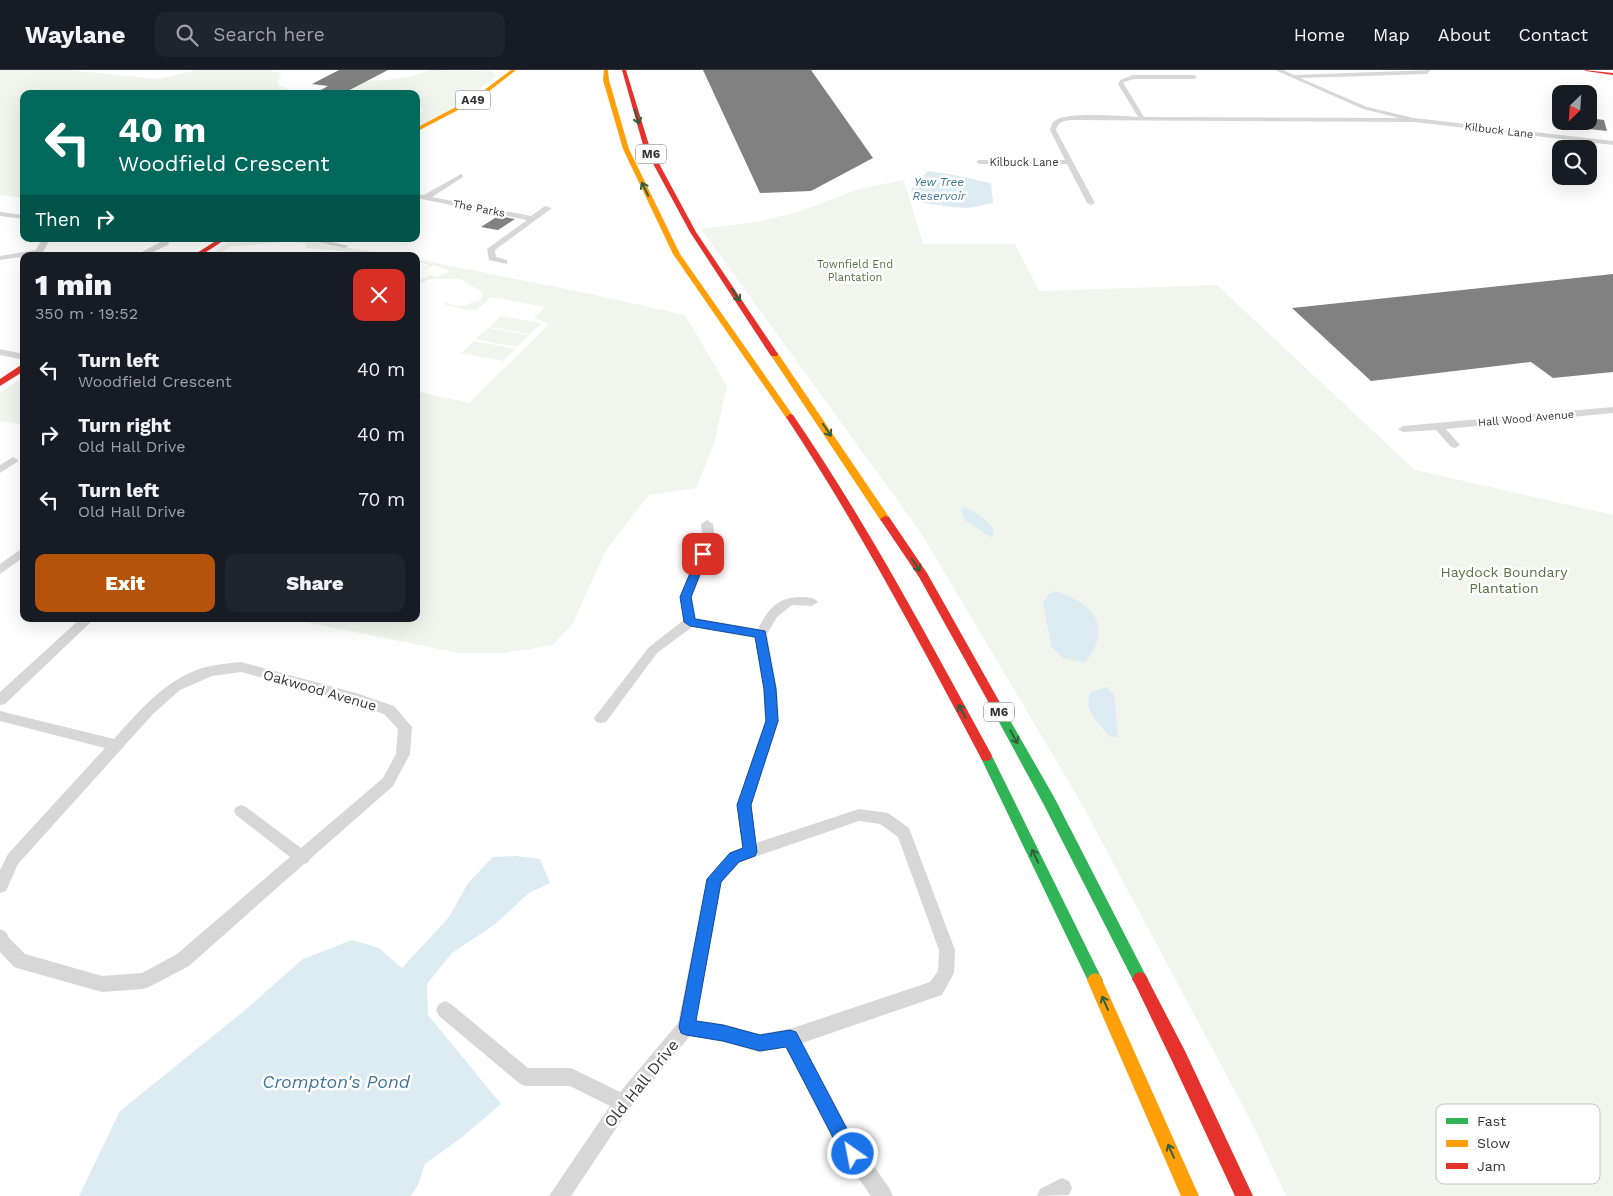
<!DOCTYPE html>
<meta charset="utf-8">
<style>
:root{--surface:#171b24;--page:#20242c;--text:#f1f3f6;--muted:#9ea1a6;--line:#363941;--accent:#b45309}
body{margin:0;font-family:"Work Sans",sans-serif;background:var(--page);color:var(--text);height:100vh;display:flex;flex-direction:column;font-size:19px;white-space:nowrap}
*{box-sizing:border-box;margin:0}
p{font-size:16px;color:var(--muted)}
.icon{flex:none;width:28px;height:28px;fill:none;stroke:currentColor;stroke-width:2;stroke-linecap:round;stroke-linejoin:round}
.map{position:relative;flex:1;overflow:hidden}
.side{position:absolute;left:20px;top:182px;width:400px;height:370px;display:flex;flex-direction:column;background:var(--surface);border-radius:10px;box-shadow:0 5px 20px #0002}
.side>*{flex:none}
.top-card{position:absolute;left:20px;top:20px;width:400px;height:152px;border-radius:10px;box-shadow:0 5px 20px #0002;background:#00695c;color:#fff;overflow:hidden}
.needle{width:32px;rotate:205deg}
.buttons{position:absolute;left:1552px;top:15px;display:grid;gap:10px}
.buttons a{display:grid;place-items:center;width:45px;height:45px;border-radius:10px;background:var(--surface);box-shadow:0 5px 20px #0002;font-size:25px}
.pin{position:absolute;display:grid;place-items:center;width:42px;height:42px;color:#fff;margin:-21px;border-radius:10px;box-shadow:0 2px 8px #0006}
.me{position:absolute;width:55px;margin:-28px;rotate:327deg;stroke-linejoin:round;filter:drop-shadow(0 0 4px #0008)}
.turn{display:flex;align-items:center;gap:18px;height:105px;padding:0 15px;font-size:22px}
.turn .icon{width:65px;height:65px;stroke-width:2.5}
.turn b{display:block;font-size:35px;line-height:42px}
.then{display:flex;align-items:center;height:48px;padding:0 15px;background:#0003;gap:10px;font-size:19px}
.round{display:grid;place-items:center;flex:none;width:52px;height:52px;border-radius:10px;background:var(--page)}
.head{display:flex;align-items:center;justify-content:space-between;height:85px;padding:0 15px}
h1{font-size:30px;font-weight:800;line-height:38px}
.cta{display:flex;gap:10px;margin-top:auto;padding:10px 15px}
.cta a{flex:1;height:58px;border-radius:10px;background:var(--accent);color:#fff;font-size:20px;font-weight:800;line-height:58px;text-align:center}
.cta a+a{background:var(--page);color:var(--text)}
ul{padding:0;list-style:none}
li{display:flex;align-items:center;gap:15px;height:65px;padding:0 15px}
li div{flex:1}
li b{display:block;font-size:19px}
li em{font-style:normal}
header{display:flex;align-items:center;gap:30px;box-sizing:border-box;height:70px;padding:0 25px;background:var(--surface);border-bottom:1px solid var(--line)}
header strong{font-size:24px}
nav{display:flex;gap:28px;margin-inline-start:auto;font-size:18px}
.search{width:350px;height:45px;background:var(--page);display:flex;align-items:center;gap:12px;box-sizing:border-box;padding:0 18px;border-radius:10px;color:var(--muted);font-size:19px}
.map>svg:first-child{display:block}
.green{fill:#f1f5ed}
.water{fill:#ddebf3}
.building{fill:#818181}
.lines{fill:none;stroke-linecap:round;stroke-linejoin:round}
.street{fill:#d7d7d7;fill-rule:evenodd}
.fast{fill:#30b455;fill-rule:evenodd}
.slow{fill:#ff9f0a;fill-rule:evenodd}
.jam{fill:#e5322d;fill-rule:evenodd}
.oneway{stroke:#32603f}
.route{fill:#1a73e8;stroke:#114b97}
.labels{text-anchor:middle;stroke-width:5;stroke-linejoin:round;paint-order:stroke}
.far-street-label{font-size:11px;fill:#333;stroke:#fff}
.far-park-label{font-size:11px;fill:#56703f;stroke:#fff}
.shield{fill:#fff;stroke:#707070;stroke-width:1}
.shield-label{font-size:12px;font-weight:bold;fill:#333}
.far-water-label{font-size:12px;font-style:italic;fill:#3f7597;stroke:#fff}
.park-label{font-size:14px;fill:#56703f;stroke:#fff}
.street-label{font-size:14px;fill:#333;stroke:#fff}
.near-street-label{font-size:16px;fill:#333;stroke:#fff}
.near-water-label{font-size:18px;font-style:italic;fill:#3f7597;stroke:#fff}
.key{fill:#fff;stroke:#c2c2c2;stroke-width:1}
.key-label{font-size:14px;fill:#333}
</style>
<header>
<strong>Waylane</strong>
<div class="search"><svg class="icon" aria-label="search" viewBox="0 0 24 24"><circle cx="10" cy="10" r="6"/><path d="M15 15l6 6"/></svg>Search here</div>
<nav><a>Home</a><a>Map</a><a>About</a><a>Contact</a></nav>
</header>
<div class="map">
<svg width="1613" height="1126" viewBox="0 0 1613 1126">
<rect width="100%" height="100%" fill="#fff"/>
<path class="green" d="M0,0H67L159,9L196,0H271L274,2H282L278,4L281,7L276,13H279L278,15L288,19L286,20L341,24H283L251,21L241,24H24V128L0,125Z
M429,0L493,1L496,6L455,38L416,58V48L424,40L416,37V24H349L352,22L350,21L364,13L341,11C371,11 401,12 429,0Z
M904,110L923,174H1015L1039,221L1217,215L1415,400L1613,445V1126H1286L1252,1053L1079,729L921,463L701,159L756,152L795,143L859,119Z
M232,169H290L403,186L305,178L307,174L292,171L229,177L220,185L209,186Z
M416,189L581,222L685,245L727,316L714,374L696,418L649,425L606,480L573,553L553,575L505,583H459L290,549H416V321L469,333L549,254L534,248L545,237L491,227L477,240H466L446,235L444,233L449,232V234C468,239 465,233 481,230L482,222L460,209H430L416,215V211L432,205L437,207L449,201L434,195L416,202L430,195L416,191Z
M501,246L542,253L530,264L489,257Z
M488,258L529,265L517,277L475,269Z
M474,271L516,279L503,291L461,283Z
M24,307V355L0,351V322Z"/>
<path class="water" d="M928,101L954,105L991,113L993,133C984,134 981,136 974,137C963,140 925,133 913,131L911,119Z
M964,437C977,442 985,449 994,459L992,468L966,451L961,441Z
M1055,521C1093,533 1114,556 1085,593L1063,588L1052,578L1043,533L1048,525Z
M1106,617L1114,624L1118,667H1110C1099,652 1082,641 1091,622Z
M516,786L540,789L550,813L529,823L494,855L452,883L427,914L428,945L501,1034L461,1068L425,1094L418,1115L411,1126H79L120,1041L244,941L303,889L352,870L379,878L402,898L449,847L468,813L493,787Z"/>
<path class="building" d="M339,0H388L344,23L321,20L328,16L312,14Z
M703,0H811L873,88L811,121L760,123Z
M1589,48L1604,50L1607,61L1589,59Z
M498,146L515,149L498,160L481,157Z
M1613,204V302L1553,308L1531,292L1371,311L1292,238Z"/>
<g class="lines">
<path class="street" d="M1275,0H1283L1294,5L1431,0L1427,4L1300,8L1367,37L1414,48L1613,71V75L1414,52L1070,50C1063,51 1058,52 1056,60L1095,133L1091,135L1087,133L1067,94H979L976,92L979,90H1065L1050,60C1051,56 1052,52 1056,50C1067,42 1122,46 1138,47L1118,14L1120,10L1133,5H1194L1197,7L1194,9H1134L1124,12V14L1144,47L1399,48L1363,39Z
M461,104L463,105V107L432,127L531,146L545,136L552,138L495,180L496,187L507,190V194L489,190L487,179L527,150L416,128V124L424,125Z
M0,142L24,145V149L0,146Z
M42,169H50L41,186L34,185L0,190V186L36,180Z
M162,169H170L168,175L144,186H134L161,172Z
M303,169H318L349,176L345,178Z
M0,279L24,284V290L0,285Z
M1613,337V343L1446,359L1460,375L1455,378L1451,377L1436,360L1403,362L1398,359L1403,356Z
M13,387L18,390L17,392L0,403V395Z
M707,450L713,454L715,470L692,527L696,548L758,559C769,538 778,526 804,527C810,528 814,527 818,532L812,536L792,535L777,547L767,564L777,619L779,651L751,735L756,773L859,739L888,743L909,758L955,880L954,903L942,925L802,973L850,1062L890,1119L893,1126H871L836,1076L786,977L759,982L723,972L690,966L629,1039L571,1126H549L610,1036L570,1016H525L519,1013L439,946L436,940L439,934L445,931L451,934L528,998H571L620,1022L678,953L707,809L730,782L742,778L737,735L765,651L763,619L755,568L692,557L657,583L606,652L601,653L596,652L594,648L649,577L684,550L680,527L703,470L701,454ZM859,751L880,754L898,767L939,880L938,901L930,912L790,959L759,964L723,954L696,950L722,812L740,792Z
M24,477V487L0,504V494Z
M80,549H94L5,634L0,635V622Z
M241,592L356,623L394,636L412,657L410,684L393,716L310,789L308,793L304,794L189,896L149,917L143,919L102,922L20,899L14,897L0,882V859L6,862L9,868L25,884L102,906L142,903L177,884L290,787L236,745L234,741L236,737L241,735L246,737L301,778L383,708L396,684L398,659L384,644L354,633L241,602L212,606L180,620L153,644L18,794L6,821L0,823V800L8,784L105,678L0,651V641L114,669C141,639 169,605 210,596C220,594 231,593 241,592Z
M1062,1108L1069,1111L1072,1118L1069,1125L1037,1126L1040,1119Z"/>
<path class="fast" d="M999,636L1003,638L1054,727L1145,904L1148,909L1145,914L1140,916L1135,914L1044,735L993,641L995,638Z
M986,681L990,682L1100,905L1103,910L1100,915L1095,917L1090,915L980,686L982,682Z"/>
<path class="slow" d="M511,0H516L479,29L416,62V58L475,27Z
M604,0H608L609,10L629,79L680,184L794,347L793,349H787L673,184L623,79L603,10Z
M771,282H777L889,447L890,449L889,451H881L770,284Z
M1095,903L1100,905L1199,1126H1181L1087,910L1090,905Z"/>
<path class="jam" d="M622,0H626L649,75L696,162L778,284L777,286H771L690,162L643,75Z
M1584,0L1613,3V5L1586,1Z
M219,169H226L200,186H192Z
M21,295H24V301L0,316V309Z
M790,344L793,345C867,453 928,568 990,682L992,686L990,690L986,691L982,690C920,573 859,457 786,347Z
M885,446L889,447L927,503L1003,638L1005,641L1003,644H995L919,507L880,449Z
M1140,902L1145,904L1185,981L1253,1126H1235L1173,993L1135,914L1132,909L1135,904Z"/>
</g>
<defs><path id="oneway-shaft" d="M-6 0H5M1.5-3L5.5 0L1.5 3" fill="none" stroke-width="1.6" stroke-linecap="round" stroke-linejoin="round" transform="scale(1.25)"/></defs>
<g class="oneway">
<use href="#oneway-shaft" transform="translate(637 47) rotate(73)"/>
<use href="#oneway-shaft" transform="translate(645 119) rotate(-116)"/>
<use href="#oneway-shaft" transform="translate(736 225) rotate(56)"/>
<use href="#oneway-shaft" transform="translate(827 360) rotate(56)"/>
<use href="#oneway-shaft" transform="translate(916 495) rotate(57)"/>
<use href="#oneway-shaft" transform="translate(962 641) rotate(-118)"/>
<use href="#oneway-shaft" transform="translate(1014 667) rotate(61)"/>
<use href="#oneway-shaft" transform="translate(1035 786) rotate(-116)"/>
<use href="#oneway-shaft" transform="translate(1105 933) rotate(-114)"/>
<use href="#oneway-shaft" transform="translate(1171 1081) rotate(-114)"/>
</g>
<path class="route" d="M703,481L708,484L691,527L695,549L765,561L776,619L778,651L751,735L757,782L755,786L739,792L721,812L696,951L723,955L760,965L790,960L796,962L849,1063L862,1084L859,1090L853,1092L847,1090L837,1075L786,977L760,981L723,971L686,965L681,963L679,957L707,809L730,783L743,778L737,735L766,651L764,619L755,567L690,556L684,552L680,527L698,484Z"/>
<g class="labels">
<g class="far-street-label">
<text transform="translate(1499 60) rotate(7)" y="4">Kilbuck Lane</text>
<text x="1024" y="96">Kilbuck Lane</text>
<text transform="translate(479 138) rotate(11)" y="4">The Parks</text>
<text transform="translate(1526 348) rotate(-5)" y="4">Hall Wood Avenue</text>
</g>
<g class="far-park-label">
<text x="855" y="198">Townfield End<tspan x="855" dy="13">Plantation</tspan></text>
</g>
<g class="shield">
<rect x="455.5" y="20.5" width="35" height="19" rx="4"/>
<rect x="636" y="74.5" width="30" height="19" rx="4"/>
<rect x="984" y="632.5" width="30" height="19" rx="4"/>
</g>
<g class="shield-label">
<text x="473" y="34">A49</text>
<text x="651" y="88">M6</text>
<text x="999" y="646">M6</text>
</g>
<g class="far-water-label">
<text x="939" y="116">Yew Tree<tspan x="939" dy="14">Reservoir</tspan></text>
</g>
<g class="park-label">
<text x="1504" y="507">Haydock Boundary<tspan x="1504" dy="16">Plantation</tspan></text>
</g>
<g class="street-label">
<text transform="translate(320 620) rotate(16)" y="5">Oakwood Avenue</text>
</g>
<g class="near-street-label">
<text transform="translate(641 1013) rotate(-51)" y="6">Old Hall Drive</text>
</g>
<g class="near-water-label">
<text x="336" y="1018">Crompton's Pond</text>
</g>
</g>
<rect x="1436" y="1034" width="164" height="80" rx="8" class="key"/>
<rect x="1446" y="1048" width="22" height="6" fill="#30b455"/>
<rect x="1446" y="1070" width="22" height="7" fill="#ff9f0a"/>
<rect x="1446" y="1093" width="22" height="6" fill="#e5322d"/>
<g class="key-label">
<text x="1477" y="1056">Fast</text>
<text x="1477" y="1078">Slow</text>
<text x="1477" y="1101">Jam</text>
</g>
</svg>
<div class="buttons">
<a><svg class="needle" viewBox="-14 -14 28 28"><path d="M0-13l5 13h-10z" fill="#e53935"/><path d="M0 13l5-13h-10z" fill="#9ea1a6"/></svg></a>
<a><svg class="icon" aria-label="search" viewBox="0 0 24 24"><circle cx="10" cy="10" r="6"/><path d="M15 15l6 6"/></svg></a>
</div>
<div class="pin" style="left:703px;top:484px;background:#d93025"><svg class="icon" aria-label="arrive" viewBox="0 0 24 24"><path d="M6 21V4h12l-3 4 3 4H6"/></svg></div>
<svg class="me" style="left:853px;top:1084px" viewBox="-20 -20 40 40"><circle r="17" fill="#1a73e8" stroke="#fff" stroke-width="3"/><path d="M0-11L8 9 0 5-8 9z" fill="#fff"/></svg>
<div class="top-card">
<div class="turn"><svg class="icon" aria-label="left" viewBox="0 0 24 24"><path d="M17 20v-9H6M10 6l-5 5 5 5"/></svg><div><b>40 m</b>Woodfield Crescent</div></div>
<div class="then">Then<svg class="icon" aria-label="right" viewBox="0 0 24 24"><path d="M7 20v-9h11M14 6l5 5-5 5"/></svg></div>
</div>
<section class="side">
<div class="head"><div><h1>1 min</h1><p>350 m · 19:52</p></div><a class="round" style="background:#d93025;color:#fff"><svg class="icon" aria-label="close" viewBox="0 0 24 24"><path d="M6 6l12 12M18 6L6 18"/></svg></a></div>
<ul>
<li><svg class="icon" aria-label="left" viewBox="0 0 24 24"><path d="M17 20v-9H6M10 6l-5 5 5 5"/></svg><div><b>Turn left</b><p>Woodfield Crescent</p></div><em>40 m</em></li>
<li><svg class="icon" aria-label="right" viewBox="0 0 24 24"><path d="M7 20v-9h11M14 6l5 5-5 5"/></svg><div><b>Turn right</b><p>Old Hall Drive</p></div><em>40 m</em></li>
<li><svg class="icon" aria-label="left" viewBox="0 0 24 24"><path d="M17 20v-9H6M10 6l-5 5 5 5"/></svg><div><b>Turn left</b><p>Old Hall Drive</p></div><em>70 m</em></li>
</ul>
<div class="cta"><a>Exit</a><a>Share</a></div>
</section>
</div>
